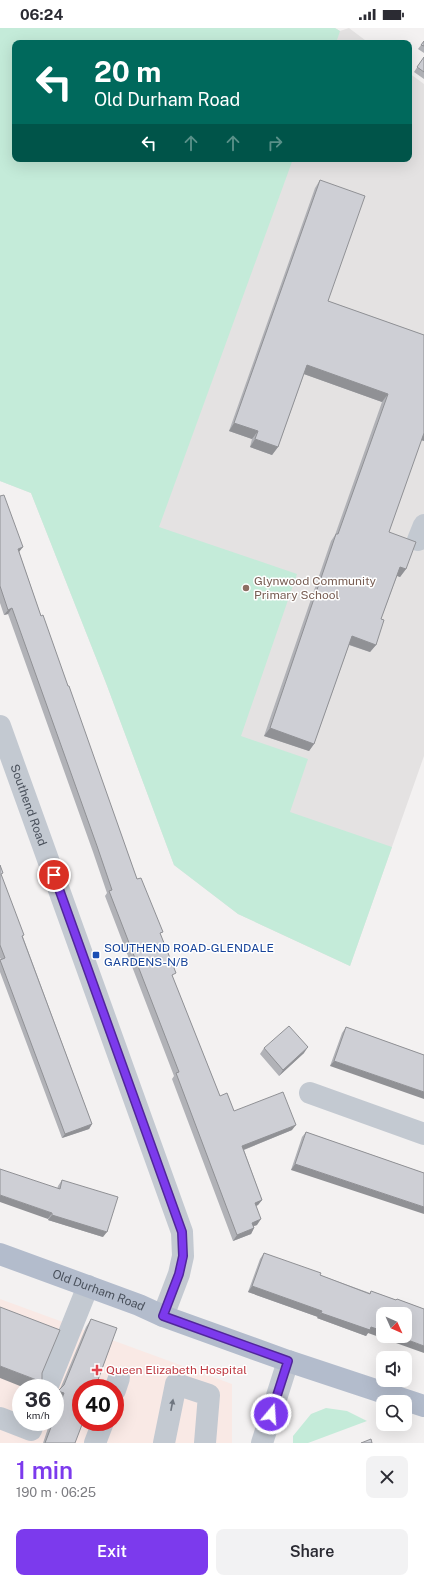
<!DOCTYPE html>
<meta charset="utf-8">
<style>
:root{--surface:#fff;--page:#f2f2f3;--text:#2b2b33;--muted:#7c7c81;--accent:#7c3aed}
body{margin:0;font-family:"Public Sans",sans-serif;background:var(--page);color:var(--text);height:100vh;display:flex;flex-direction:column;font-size:15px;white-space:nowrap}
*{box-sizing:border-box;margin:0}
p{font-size:13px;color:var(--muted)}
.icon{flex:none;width:22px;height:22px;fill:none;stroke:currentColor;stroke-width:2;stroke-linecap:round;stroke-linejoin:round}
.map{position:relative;height:1415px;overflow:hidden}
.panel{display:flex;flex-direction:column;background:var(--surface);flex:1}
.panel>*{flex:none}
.hud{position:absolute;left:12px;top:12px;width:400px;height:122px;border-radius:8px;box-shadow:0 4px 16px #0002;background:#00695c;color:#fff;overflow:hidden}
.needle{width:26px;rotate:135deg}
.tools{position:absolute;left:376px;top:1279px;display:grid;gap:8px}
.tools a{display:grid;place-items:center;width:36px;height:36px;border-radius:8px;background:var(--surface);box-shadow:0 4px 16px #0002;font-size:20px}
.speed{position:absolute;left:12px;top:1351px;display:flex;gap:8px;font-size:20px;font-weight:700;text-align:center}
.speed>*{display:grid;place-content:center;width:52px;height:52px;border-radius:50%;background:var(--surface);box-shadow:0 4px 16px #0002;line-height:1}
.speed small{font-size:10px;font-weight:400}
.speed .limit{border:6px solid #d22;background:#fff;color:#111}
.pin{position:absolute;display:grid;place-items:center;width:34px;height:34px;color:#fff;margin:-17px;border:2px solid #fff;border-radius:50%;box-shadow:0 1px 4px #0007}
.me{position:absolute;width:44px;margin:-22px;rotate:18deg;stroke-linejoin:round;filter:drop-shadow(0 0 3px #0008)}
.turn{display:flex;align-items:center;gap:14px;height:84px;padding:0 16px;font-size:18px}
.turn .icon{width:52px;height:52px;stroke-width:2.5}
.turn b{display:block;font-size:28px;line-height:34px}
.lanes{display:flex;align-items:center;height:38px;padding:0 16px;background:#0003;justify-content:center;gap:20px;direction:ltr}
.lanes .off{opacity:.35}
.round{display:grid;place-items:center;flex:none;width:42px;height:42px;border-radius:8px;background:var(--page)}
.headline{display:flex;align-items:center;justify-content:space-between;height:68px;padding:0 16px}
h1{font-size:24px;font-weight:600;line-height:30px;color:var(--accent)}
.button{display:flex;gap:8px;margin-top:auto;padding:8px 16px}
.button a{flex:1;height:46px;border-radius:8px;background:var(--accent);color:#fff;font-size:16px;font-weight:600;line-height:46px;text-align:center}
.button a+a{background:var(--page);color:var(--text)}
.status{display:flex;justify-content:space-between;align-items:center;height:28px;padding:0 20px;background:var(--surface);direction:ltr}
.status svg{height:11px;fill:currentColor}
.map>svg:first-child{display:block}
.education{fill:#e4e2e2}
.medical{fill:#f9e9e5;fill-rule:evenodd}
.green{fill:#c4ebd9}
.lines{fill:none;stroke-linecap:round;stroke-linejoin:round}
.minor{stroke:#c3c9d1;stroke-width:22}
.major{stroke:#b3bccc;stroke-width:22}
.wall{fill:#b1b2b7}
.shaded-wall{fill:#909195}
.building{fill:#cecfd5;stroke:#909195}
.oneway{fill:#6e757f}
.route-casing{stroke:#51269a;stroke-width:10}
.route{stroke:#7c3aed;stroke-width:7}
.education-dot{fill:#8d6e63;stroke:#fff;stroke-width:1.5}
.transit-dot{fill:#1a4fb4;stroke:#fff;stroke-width:1.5}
.health-dot{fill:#e0444e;stroke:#fff;stroke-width:1.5}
.labels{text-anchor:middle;stroke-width:3;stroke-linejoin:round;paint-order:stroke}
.education-label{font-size:12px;fill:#785e54;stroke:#fff;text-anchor:start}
.street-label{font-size:12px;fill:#4a515c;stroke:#fff}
.transit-label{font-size:12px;fill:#164399;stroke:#fff;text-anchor:start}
.health-label{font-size:12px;fill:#be3a42;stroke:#fff;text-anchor:start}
</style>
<div class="status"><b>06:24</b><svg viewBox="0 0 49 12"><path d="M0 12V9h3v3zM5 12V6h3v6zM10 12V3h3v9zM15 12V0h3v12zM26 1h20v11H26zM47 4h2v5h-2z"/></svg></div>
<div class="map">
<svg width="424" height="1415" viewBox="0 0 424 1415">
<rect width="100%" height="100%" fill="#f3f1f1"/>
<path class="education" d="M0,0H335L340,3L349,0L369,15H15V131H409V45L424,56V728L350,938L238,886L174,837L106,655L31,465L0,453Z"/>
<path class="medical" d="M0,1271L232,1356V1415H0ZM21,1360H55V1394H21ZM81,1360H115V1394H81Z"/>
<path class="green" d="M0,0H335L340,3L336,15H15V131H293L159,499L297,546L241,708L308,731L290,784L392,819L350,938L238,886L174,837L106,655L31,465L0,453Z
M326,1380L347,1383L367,1393L308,1415H293V1408L311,1386Z"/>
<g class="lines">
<g class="minor">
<path d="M418,512L424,497"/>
<path id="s1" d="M0,698L182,1204L183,1228L179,1246L163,1288"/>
<path d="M310,1065L424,1106"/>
<path d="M47,1360L88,1258"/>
<path d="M115,1362L119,1350"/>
<path d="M0,1390L31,1402L34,1394"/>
<path d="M95,1415L103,1394"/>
<path d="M164,1415L176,1356L209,1367L205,1415"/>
<path d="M262,1415L288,1333"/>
</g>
<path class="major" id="s2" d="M0,1226L139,1277L163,1288L288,1333L424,1378"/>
</g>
<path class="wall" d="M424,13V25L418,21Z
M424,29V51L414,44Z
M320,152L328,273L424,307V413L421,412L389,504L406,541L400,549L397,548L381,591L376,617L370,624L349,617L314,716L309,723L264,708L331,513L335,507L382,374L304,346L278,419L272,427L250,419L252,411L229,403L315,160Z
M0,468L41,588L68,658L137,851L161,907L173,950L220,1068L234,1083L292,1102L244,1122L262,1172L258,1177L256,1178L257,1197L254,1198V1200L251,1206L233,1213L172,1051L174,1048L105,868L107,865L93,824L8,586L4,587L0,575Z
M0,837L1,848L23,909L92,1096L89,1101L62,1110L0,944V932L1,931L0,930Z
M346,999L424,1027L330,1038L342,1005Z
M264,1020L304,1025L279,1048L260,1026Z
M306,1104L424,1145L291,1142L302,1109Z
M62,1152L103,1209L48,1192L58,1158Z
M264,1225L320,1247L370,1265L371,1263L396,1272L397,1271L424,1281L368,1305L366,1308L317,1290L318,1289L248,1264L260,1231Z
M91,1291L75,1415H43L50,1394H55V1382L58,1373L60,1361L86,1299Z"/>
<path class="shaded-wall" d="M307,337L388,366L382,374L301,345Z
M234,395L258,403L252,411L229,403Z
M424,404V413L419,411Z
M255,411L278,419L272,427L250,419Z
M23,519L19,524L18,521Z
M400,539L406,541L400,549L395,547Z
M12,580L8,586L4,587L8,582Z
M352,608L376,617L370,624L347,616Z
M270,700L314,716L309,723L264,708Z
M308,1019L304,1025L279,1048L283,1042Z
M334,1033L424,1064V1071L330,1038Z
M92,1096L89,1101L62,1110L65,1106Z
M296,1097L292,1102L238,1124L242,1118Z
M295,1136L424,1179V1186L291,1142Z
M0,1167L52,1185L48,1191L0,1174Z
M262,1172L258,1177L251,1180L255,1175Z
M52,1187L107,1204L103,1209L48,1192Z
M261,1191L257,1197L248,1200L252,1195Z
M254,1200L251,1206L233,1213L237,1207Z
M252,1258L322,1283L318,1289L248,1264Z
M321,1285L371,1299L383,1303V1308H397L424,1318V1325L368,1305L366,1308L317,1290Z
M0,1338L42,1354L38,1360H25L0,1350Z
M58,1363L64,1365L58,1373L55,1372V1368Z"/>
<path class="building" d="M424,13V18L421,17Z
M424,29V44L417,39Z
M320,152L365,168L328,273L424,307V405L389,504L416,514L406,541L400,539L381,591L384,592L376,617L352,608L314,716L270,700L336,506H338L388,366L307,337L278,419L255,411L258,403L234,395Z
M4,467L23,519L18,521L41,588L43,587L68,658H69L137,851L141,850L163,904L160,905L176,945L172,947L220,1068L227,1065L234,1083L283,1064L296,1097L242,1118L262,1172L255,1175L261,1191L252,1195L254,1200L237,1207L176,1045L179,1044L109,863L112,862L97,818L12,580L8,582L0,558V468Z
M0,837L3,845L1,846L24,907L22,908L92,1096L65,1106L0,932L5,930L0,917Z
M289,998L308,1019L283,1042L264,1020Z
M346,999L424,1027V1064L334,1033Z
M306,1104L424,1145V1179L295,1136Z
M0,1141L60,1161L62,1152L118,1169L107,1204L52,1187V1185L0,1167Z
M264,1225L321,1245L320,1247L370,1266L371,1263L396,1272L397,1271L424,1281V1318L397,1308H405V1286H383V1303L371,1299L370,1302L321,1285L322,1283L252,1258Z
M0,1279L60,1302L42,1345V1354L0,1338Z
M91,1291L117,1300L95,1360H81V1394H83L75,1415H45L53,1394H55V1389L64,1365L58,1363L64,1357Z
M371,1411L372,1415H361Z"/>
<defs><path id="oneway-solid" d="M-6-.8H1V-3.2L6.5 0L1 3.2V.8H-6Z"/></defs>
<use class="oneway" href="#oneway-solid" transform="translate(172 1377) rotate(-79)"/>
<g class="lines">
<g class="route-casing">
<path id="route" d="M54,847L182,1204L183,1228L179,1246L163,1288L288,1333L271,1386"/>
</g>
<use href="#route" class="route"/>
</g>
<circle class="education-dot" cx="246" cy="560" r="4"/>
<rect class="transit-dot" x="92" y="923" width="8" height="8" rx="2"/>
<path class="health-dot" d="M95 1336h4v4h4v4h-4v4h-4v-4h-4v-4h4z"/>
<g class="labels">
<g class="education-label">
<text x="254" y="557">Glynwood Community<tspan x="254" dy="14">Primary School</tspan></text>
</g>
<g class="street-label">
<text dy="4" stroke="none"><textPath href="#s1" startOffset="84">Southend Road</textPath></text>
<text dy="4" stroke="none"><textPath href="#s2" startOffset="105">Old Durham Road</textPath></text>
</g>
<g class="transit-label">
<text x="104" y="924">SOUTHEND ROAD-GLENDALE<tspan x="104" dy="14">GARDENS-N/B</tspan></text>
</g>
<g class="health-label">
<text x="106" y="1346">Queen Elizabeth Hospital</text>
</g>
</g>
</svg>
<div class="tools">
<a><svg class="needle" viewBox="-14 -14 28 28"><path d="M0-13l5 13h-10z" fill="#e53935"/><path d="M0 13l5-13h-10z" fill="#7c7c81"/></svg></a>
<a><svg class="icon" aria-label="sound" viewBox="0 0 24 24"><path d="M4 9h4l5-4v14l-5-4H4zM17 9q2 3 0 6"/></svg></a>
<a><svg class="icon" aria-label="search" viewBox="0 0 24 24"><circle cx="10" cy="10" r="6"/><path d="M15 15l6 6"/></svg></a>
</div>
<div class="speed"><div>36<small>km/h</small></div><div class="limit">40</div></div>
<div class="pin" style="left:54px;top:847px;background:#d93025"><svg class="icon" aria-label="arrive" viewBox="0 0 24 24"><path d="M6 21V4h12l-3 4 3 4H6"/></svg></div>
<svg class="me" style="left:271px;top:1386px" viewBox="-20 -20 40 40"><circle r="17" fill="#7c3aed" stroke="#fff" stroke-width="3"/><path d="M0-11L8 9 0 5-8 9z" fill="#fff"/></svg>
<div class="hud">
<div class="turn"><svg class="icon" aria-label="left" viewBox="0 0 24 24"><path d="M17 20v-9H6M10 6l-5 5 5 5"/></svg><div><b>20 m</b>Old Durham Road</div></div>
<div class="lanes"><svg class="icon" aria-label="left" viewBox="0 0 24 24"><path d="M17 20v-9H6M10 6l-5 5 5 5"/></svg><svg class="icon off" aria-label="ahead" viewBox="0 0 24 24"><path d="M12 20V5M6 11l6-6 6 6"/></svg><svg class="icon off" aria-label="ahead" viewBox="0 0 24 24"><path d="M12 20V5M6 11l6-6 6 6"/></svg><svg class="icon off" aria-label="right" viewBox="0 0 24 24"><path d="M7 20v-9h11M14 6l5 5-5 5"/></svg></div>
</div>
</div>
<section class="panel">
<div class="headline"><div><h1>1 min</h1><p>190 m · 06:25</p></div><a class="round"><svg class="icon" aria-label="close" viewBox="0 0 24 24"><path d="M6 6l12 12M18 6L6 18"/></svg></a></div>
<div class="button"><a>Exit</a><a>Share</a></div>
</section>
